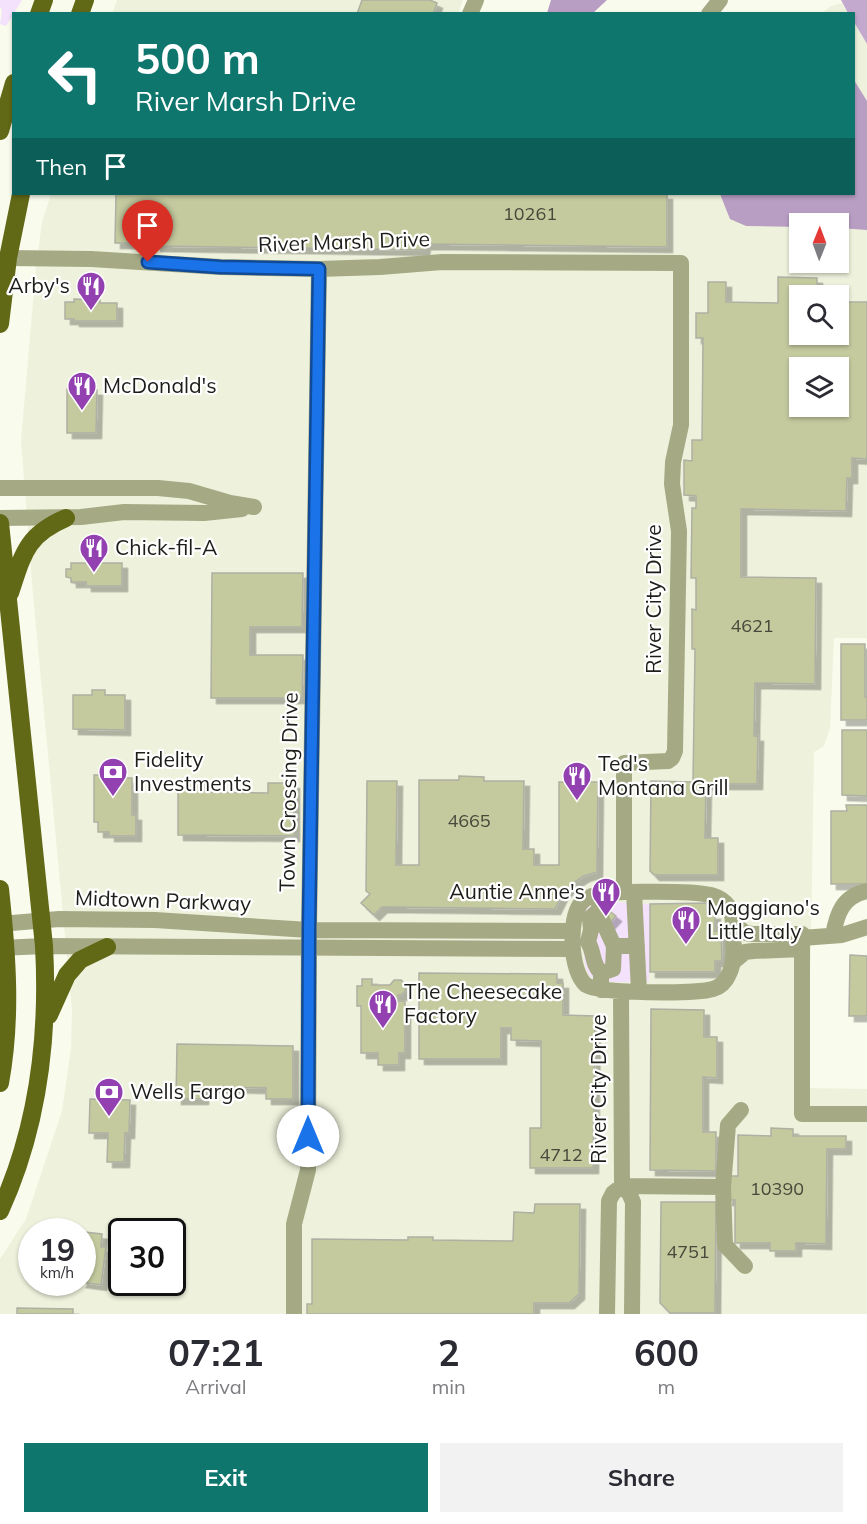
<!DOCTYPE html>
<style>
:root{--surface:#fff;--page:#f2f2f3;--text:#2b2b33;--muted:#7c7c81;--accent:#0f766e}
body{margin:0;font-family:Mulish,sans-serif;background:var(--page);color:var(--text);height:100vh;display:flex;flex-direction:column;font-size:22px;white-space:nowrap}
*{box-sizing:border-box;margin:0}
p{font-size:20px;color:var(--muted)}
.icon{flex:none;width:33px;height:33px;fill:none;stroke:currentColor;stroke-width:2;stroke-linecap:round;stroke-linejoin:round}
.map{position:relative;height:1314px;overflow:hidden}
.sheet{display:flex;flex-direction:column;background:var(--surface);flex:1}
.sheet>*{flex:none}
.hud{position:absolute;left:12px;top:12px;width:843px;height:183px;border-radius:0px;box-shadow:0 2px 4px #0004;background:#0f766e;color:#fff;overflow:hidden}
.needle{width:39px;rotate:1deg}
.buttons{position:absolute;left:789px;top:213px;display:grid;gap:12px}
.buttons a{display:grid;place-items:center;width:60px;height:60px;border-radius:0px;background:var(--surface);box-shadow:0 2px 4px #0004;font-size:30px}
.speed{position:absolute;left:18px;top:1218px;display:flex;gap:12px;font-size:30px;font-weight:700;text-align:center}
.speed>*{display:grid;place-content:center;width:78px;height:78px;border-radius:50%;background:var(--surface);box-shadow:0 2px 4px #0004;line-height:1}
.speed small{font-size:15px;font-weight:400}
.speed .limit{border:3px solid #111;border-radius:9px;background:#fff;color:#111}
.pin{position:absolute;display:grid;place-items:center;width:51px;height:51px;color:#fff;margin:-62px -26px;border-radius:50% 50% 50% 0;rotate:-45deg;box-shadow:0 0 6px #0007}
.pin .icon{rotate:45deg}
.me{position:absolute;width:66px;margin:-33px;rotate:0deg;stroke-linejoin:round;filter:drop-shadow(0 0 4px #0008)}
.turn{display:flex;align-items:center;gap:21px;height:126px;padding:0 24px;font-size:27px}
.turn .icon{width:78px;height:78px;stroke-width:2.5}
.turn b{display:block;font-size:42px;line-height:51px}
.then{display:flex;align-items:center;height:57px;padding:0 24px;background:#0003;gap:12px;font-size:22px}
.eta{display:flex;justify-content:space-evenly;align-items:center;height:102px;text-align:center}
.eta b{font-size:36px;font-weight:700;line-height:42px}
.primary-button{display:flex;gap:12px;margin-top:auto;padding:12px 24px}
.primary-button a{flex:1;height:69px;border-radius:0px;background:var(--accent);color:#fff;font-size:24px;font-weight:700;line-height:69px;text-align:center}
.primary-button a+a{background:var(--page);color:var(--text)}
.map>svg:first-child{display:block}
.built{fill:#eef2dc;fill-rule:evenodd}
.green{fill:#f4e1fc}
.forest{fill:#c3a9ce}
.water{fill:#b89ec3}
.building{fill:#c4ca9e;stroke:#aeb0a3;stroke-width:1.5;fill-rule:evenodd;filter:url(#shadow)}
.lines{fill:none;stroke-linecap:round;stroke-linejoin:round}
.minor{stroke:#a5aa84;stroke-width:16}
.major{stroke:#616816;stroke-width:18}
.route-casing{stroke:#114b97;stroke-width:15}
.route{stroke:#1a73e8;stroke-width:10}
.labels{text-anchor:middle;stroke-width:4.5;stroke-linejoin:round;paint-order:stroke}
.number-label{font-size:18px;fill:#47493a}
.street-label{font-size:21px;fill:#1d1e19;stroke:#fff}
.poi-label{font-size:21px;fill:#1d1e19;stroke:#fff;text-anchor:start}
</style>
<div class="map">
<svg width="867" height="1314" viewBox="0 0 867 1314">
<defs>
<filter id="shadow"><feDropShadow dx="5.5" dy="5.5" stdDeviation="0" flood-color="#0004"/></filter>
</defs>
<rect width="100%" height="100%" fill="#f9fbed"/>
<path class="built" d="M117,0H463L458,14H112Z
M842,3L848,13H822L831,6Z
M854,22L867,44V638H834L830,728L824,746L814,752L811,943L806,1088L867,1089V1314H0V1259L26,1219L62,1111L71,1048L72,1010L33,595L21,441L36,267L42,222L51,194H854ZM800,224H838V262H800ZM800,296H838V334H800ZM800,368H838V406H800ZM32,1232H82V1282H32ZM122,1232H172V1282H122Z"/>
<path class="green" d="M0,0H22L6,26L0,24L2,9L0,8Z
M598,901L650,904L649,981C634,981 605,985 592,978C579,970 585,924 585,910Z"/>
<path class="forest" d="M841,0H867V44L854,22V14L848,13Z"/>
<path class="water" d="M551,0H607L593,13H547Z
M854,80L867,101V230L839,228L838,224H800L799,227L746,226L730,219L720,194H854Z"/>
<path class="building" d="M362,0H430L437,3L433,14H357Z
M116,194H667V247L425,244L424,250L155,246V243H115Z
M778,277L817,278V296H800V334H838V302H867V459L852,458V478H847L846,511L741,509V577L816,578L815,684L755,683L754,736H758L757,784H706L705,838H718V875H654L650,871L651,781L693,782L695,649H692V609L696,610V578H691L692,508H696V496L684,495V460L692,461V440H702L703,338H696V313H708V282H726V302L778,303ZM800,368H838V406H800Z
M74,299L100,300V303H117V321H74V319H65V302H74Z
M67,389L97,390L96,433H67Z
M71,563H122V586H86V582H71V578L66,577V569H71Z
M212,573H303L302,627H250V655H303L302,698H211Z
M841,644H865V697H867V720H841Z
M92,690H105V695H125V730L73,729V695H92Z
M842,730H867V796L842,795Z
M94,775H111V778H132V815H136V836H109V832H98V822H94Z
M459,776L484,777V781H524L523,849H534V865H559V782H598L597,872L584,876L573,883L562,895L555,909L382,907L374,915L361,903L370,894L366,891L367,781H397L396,865H419V780H459Z
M178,783H205V792L268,793V783H294V836L178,835Z
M846,805H867V884H831V811H847Z
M707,903V914H715V931H721L722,961H715V972H650V904Z
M607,909L616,916L605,928L596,921Z
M850,955L867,956V1016H849Z
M419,973L557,974V983H563V1015L595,1016L593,1168H530V1128H541V1041L511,1040V1028H501V1059H419Z
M362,979H372V985H390L394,980H401L406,985L405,991L401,995H398V1001H405V1053H399V1065H378V1053H361V1006H357V986H362Z
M651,1009L704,1010V1037H717V1078L703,1077V1132H716V1171L650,1170Z
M177,1044L293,1046V1099H266V1088L203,1087V1099H176Z
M90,1099L130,1100L129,1133H125L124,1162H107L108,1133H89Z
M771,1128L793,1129V1136H846V1149H827L826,1244L796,1243V1251H770V1243H735V1200H727L728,1176H738V1135L771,1136Z
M661,1202H716L715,1313H670L660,1303Z
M535,1204H580L579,1294L569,1303H534V1314H307V1304H312V1239L408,1240V1237H433V1240L513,1241L514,1212L534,1213Z
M66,1230L102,1234L101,1247H106L101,1285L80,1282H82V1232H66Z
M17,1308L73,1309V1314H17Z"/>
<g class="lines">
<path class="minor" d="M470,14L476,0
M709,14L720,0
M8,258L91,259L221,267L319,269L380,267L442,262L681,263V425L673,462L672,484L679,531L675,751L672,758L668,761L624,763V892
M0,488H158L189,491L230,503L254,507
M0,518L81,517L124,512L204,513L242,509
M624,892C648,892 688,890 711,895C718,897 725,901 729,907C734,915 733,925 733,934C734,947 735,962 729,974C726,981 720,987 713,989C696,994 599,994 586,985C570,972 568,919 581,903C590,892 611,893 624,892Z
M634,892L639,991
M598,911L614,946
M0,924L59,919L155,920L309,930L573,931
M733,924L746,933L752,934H802V1114H867
M833,935C837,913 843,896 867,891
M802,938L842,935L867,927
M0,948L44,946L573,949
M733,962L745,952L753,951L802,949
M601,973L613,969L614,946H637
M601,990V973C591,962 595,954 588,942L591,930L590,918L598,911L602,893
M621,992L622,1186L629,1193L633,1202L632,1314
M741,1110L728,1125L723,1187L725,1245L745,1266
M622,1186L723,1187
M294,1314V1224L308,1170L309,930L319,269
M607,1314L609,1201L613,1193L622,1186"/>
<path class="major" d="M39,14L44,0
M80,14L85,0
M0,131L14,83
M0,324L8,258L21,194
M0,523L44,946C49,1036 38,1128 0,1211
M10,593C23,554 26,535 66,518
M0,889C7,954 12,1018 0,1083
M49,1015L67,975L80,960L107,947"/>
</g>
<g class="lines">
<g class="route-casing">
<path id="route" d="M148,262L220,267L319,269L309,930L308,1136"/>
</g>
<use href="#route" class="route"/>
</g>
<defs>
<g id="restaurant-pin" transform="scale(1.5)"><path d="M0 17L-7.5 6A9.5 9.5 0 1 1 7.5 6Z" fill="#9341b1" stroke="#fff"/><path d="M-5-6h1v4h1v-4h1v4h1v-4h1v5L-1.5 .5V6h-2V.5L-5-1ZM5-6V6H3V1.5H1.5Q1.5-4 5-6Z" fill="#fff"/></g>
<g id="bank-pin" transform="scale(1.5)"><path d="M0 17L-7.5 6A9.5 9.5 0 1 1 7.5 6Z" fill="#9341b1" stroke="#fff"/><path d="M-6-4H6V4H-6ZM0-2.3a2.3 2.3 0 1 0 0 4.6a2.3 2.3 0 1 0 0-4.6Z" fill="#fff"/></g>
</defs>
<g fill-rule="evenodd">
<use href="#restaurant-pin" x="91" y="286"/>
<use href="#restaurant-pin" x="82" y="386"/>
<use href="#restaurant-pin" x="94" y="548"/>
<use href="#bank-pin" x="113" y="772"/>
<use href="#restaurant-pin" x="577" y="776"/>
<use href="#restaurant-pin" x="606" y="892"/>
<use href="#restaurant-pin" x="686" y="920"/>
<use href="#restaurant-pin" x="383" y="1004"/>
<use href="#bank-pin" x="109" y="1092"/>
</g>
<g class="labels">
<g class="number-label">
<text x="530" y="220">10261</text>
<text x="752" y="632">4621</text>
<text x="469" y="827">4665</text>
<text x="561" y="1161">4712</text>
<text x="777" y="1195">10390</text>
<text x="688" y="1258">4751</text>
</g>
<g class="street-label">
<text transform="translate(344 242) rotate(-2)" y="7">River Marsh Drive</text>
<text transform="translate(654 599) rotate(-90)" y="7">River City Drive</text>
<text transform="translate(289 792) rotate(-89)" y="7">Town Crossing Drive</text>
<text transform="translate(163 901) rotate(2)" y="7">Midtown Parkway</text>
<text transform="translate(599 1089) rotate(-90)" y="7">River City Drive</text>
</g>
<g class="poi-label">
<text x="70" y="293" text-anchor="end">Arby's</text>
<text x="103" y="393">McDonald's</text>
<text x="115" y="555">Chick-fil-A</text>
<text x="134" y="767">Fidelity<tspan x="134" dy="24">Investments</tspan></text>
<text x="598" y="771">Ted's<tspan x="598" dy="24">Montana Grill</tspan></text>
<text x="585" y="899" text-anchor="end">Auntie Anne's</text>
<text x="707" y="915">Maggiano's<tspan x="707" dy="24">Little Italy</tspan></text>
<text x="404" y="999">The Cheesecake<tspan x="404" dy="24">Factory</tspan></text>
<text x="130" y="1099">Wells Fargo</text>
</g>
</g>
</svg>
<div class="buttons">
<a><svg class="needle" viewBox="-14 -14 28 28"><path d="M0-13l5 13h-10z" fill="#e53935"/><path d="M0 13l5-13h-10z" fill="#7c7c81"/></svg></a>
<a><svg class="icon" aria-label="search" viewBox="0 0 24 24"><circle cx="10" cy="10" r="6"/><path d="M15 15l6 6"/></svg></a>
<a><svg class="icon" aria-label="layers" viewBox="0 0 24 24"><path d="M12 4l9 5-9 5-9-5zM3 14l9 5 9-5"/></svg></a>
</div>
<div class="speed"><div>19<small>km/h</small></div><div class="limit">30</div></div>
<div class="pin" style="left:148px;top:262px;background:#d93025"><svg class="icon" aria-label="arrive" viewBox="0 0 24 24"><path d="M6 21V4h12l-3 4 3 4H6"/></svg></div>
<svg class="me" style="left:308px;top:1136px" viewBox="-20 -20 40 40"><circle r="19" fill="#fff"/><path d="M0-13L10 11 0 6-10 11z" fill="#1a73e8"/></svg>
<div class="hud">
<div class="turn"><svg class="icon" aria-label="left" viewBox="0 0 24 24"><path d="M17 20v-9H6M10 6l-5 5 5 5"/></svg><div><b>500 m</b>River Marsh Drive</div></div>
<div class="then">Then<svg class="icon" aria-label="arrive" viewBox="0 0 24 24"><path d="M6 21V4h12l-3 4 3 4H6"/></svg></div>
</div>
</div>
<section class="sheet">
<div class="eta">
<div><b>07:21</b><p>Arrival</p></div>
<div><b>2</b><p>min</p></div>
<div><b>600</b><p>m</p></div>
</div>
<div class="primary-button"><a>Exit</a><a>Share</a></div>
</section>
